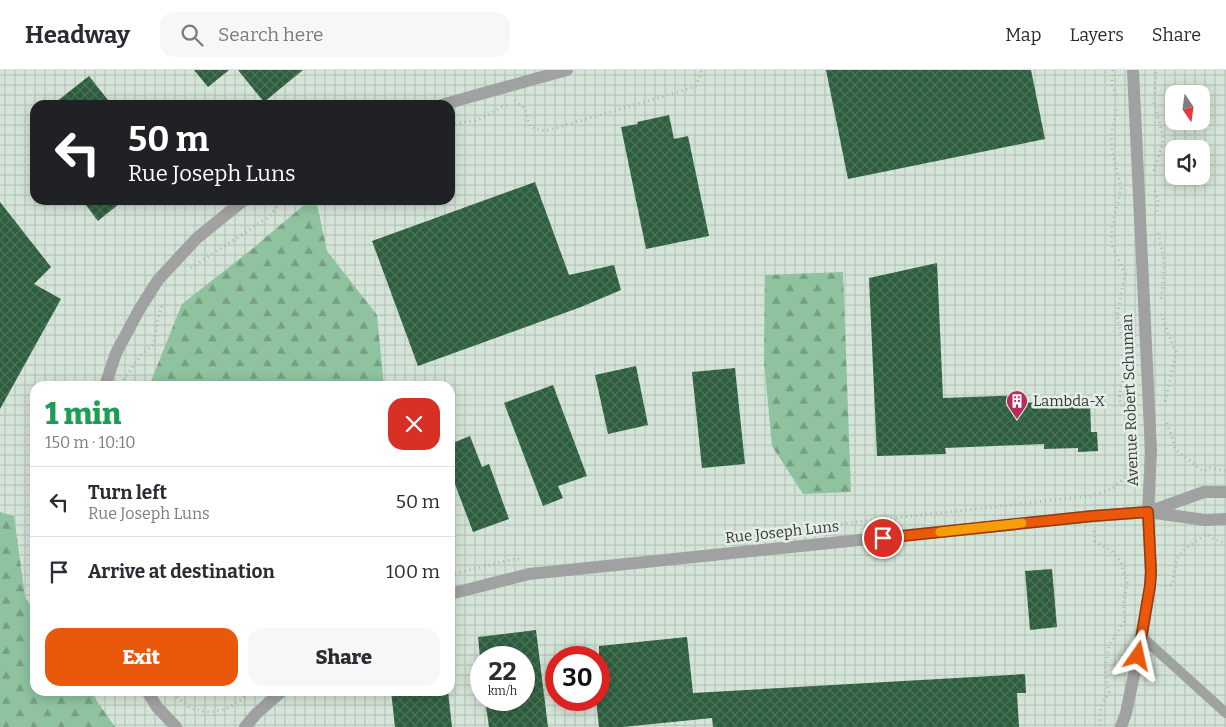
<!DOCTYPE html>
<meta charset="utf-8">
<style>
:root{--surface:#fff;--page:#f7f7f7;--text:#2b2b33;--muted:#7c7c81;--line:#e1e1e2;--accent:#ea580c}
body{margin:0;font-family:Bitter,serif;background:var(--page);color:var(--text);height:100vh;display:flex;flex-direction:column;font-size:19px;white-space:nowrap}
*{box-sizing:border-box;margin:0}
p{font-size:16px;color:var(--muted)}
.icon{flex:none;width:28px;height:28px;fill:none;stroke:currentColor;stroke-width:2;stroke-linecap:round;stroke-linejoin:round}
.map{position:relative;flex:1;overflow:hidden}
.panel{position:absolute;left:30px;top:311px;width:425px;height:315px;display:flex;flex-direction:column;background:var(--surface);border-radius:15px;box-shadow:0 2px 12px #0003}
.panel>*{flex:none}
.hud{position:absolute;left:30px;top:30px;width:425px;height:105px;border-radius:15px;box-shadow:0 2px 12px #0003;background:#202124;color:#fff;overflow:hidden}
.needle{width:32px;rotate:167deg}
.buttons{position:absolute;left:1165px;top:15px;display:grid;gap:10px}
.buttons a{display:grid;place-items:center;width:45px;height:45px;border-radius:10px;background:var(--surface);box-shadow:0 2px 12px #0003;font-size:25px}
.speed{position:absolute;left:470px;top:576px;display:flex;gap:10px;font-size:25px;font-weight:700;text-align:center}
.speed>*{display:grid;place-content:center;width:65px;height:65px;border-radius:50%;background:var(--surface);box-shadow:0 2px 12px #0003;line-height:1}
.speed small{font-size:12px;font-weight:400}
.speed .limit{border:8px solid #d22;background:#fff;color:#111}
.pin{position:absolute;display:grid;place-items:center;width:42px;height:42px;color:#fff;margin:-21px;border:2px solid #fff;border-radius:50%;box-shadow:0 1px 5px #0007}
.me{position:absolute;width:55px;margin:-28px;rotate:11deg;stroke-linejoin:round;filter:drop-shadow(0 0 4px #0008)}
.turn{display:flex;align-items:center;gap:18px;height:105px;padding:0 15px;font-size:22px}
.turn .icon{width:65px;height:65px;stroke-width:2.5}
.turn b{display:block;font-size:35px;line-height:42px}
.round{display:grid;place-items:center;flex:none;width:52px;height:52px;border-radius:15px;background:var(--page)}
.overview{display:flex;align-items:center;justify-content:space-between;height:85px;padding:0 15px}
h1{font-size:30px;font-weight:800;line-height:38px;color:#1e9e55}
.button{display:flex;gap:10px;margin-top:auto;padding:10px 15px}
.button a{flex:1;height:58px;border-radius:15px;background:var(--accent);color:#fff;font-size:20px;font-weight:800;line-height:58px;text-align:center}
.button a+a{background:var(--page);color:var(--text)}
ul{padding:0;list-style:none}
li{display:flex;align-items:center;gap:15px;height:70px;padding:0 15px;border-top:1px solid var(--line)}
li div{flex:1}
li b{display:block;font-size:19px}
li em{font-style:normal}
header{display:flex;align-items:center;gap:30px;box-sizing:border-box;height:70px;padding:0 25px;background:var(--surface);border-bottom:1px solid var(--line)}
header strong{font-size:24px}
nav{display:flex;gap:28px;margin-inline-start:auto;font-size:18px}
.search{width:350px;height:45px;background:var(--page);display:flex;align-items:center;gap:12px;box-sizing:border-box;padding:0 18px;border-radius:15px;color:var(--muted);font-size:19px}
.map>svg:first-child{display:block}
.industrial{fill:url(#industrial-grid);fill-rule:evenodd}
.forest{fill:url(#forest-firs)}
.building{fill:url(#building-cross-hatch)}
.lines{fill:none;stroke-linecap:round;stroke-linejoin:round}
.path{stroke:#aeb5b0;stroke-width:3;stroke-dasharray:1 4;stroke-linecap:butt}
.service{stroke:#9fa2a0;stroke-width:10}
.minor{stroke:#9fa2a0;stroke-width:12}
.route-casing{stroke:#983908;stroke-width:12}
.route{stroke:#ea580c;stroke-width:9}
.slow{stroke:#f59e0b;stroke-width:9}
.labels{text-anchor:middle;stroke-width:5;stroke-linejoin:round;paint-order:stroke}
.street-label{font-size:15px;fill:#353836;stroke:#e5ede7}
.poi-label{font-size:15px;fill:#353836;stroke:#e5ede7;text-anchor:start}
</style>
<header>
<strong>Headway</strong>
<div class="search"><svg class="icon" aria-label="search" viewBox="0 0 24 24"><circle cx="10" cy="10" r="6"/><path d="M15 15l6 6"/></svg>Search here</div>
<nav><a>Map</a><a>Layers</a><a>Share</a></nav>
</header>
<div class="map">
<svg width="1226" height="657" viewBox="0 0 1226 657">
<defs>
<pattern id="industrial-grid" width="8" height="8" patternUnits="userSpaceOnUse" patternTransform="scale(1.25)"><rect width="8" height="8" fill="#d5e4d8"/><path d="M0 4h8M4 0v8" fill="none" stroke="#b7c4ba"/></pattern>
<pattern id="forest-firs" width="22" height="20" patternUnits="userSpaceOnUse" patternTransform="scale(1.25)"><rect width="22" height="20" fill="#8fc39f"/><path d="M5 1l3.5 6h-7zM16 11l3.5 6h-7z" fill="#769f82"/></pattern>
<pattern id="building-cross-hatch" width="8" height="8" patternUnits="userSpaceOnUse" patternTransform="scale(1.25)"><rect width="8" height="8" fill="#2d5e3e"/><path d="M0 0l8 8M0 8l8-8" fill="none" stroke="#4b7259"/></pattern>
</defs>
<rect width="100%" height="100%" fill="#e5ede7"/>
<path class="industrial" d="M0,0H1226V657H0ZM1174,24H1201V51H1174ZM35,35H450V130H35ZM1174,79H1201V106H1174ZM35,316H450V621H35ZM481,588H524V630H481ZM556,588H599V630H556Z"/>
<path class="forest" d="M310,130H316L327,181L377,245L384,316H149L182,234L252,179Z
M843,202L851,422L803,424L772,376L764,291L765,205Z
M0,442L14,446L25,527L35,542V621H90L115,657H0Z"/>
<path class="building" d="M194,0H229L208,17Z
M238,0H303L264,32Z
M826,0H1031L1045,69L848,109Z
M89,6L112,35H52Z
M669,45L674,69L688,66L709,166L646,179L621,57L638,54L637,52Z
M535,112L569,205L614,195L621,220L581,237L418,296L372,171Z
M82,130H124L98,151Z
M0,132L51,197L34,214L61,229L0,339Z
M937,193L943,328L1022,325V333L1090,330L1091,362H1097L1098,381L1078,382V378L1044,379V374L945,378L946,384L877,386L869,208Z
M636,296L648,355L608,364L595,305Z
M735,298L745,394L702,398L692,302Z
M553,315L587,406L558,416L563,428L543,436L504,333Z
M470,366L482,397L489,394L509,449L473,462L450,401V374Z
M1052,499L1057,557L1030,560L1025,501Z
M536,560L548,657H489L485,630H524V588H480L478,567Z
M687,567L693,623L1025,604L1026,623H1017L1019,657H713L712,648L623,657H599L596,630H599V576Z
M391,621H448L452,657H395Z"/>
<g class="lines">
<path class="path" d="M1113,0L1112,15L1118,29
M515,30L525,39L530,57L545,61L695,17L701,4V0
M450,55L477,50L510,33
M1154,101L1163,73L1162,61L1154,33L1156,0
M1155,121L1158,130L1157,144
M1158,163L1163,184L1164,195L1161,231
M191,198L269,147L282,130
M1161,244L1176,283L1165,332
M124,310L140,286L154,274L158,247L163,233
M1167,353L1176,380L1203,401L1210,398L1226,401
M1094,461L1095,471L1112,481L1121,492L1127,513L1123,534L1125,550L1109,576L1105,600L1109,622C1101,635 1099,641 1100,657
M732,466L1091,426L1112,419L1128,405L1130,383L1129,353L1119,329L1127,288L1117,246L1125,204L1111,173L1112,155L1119,129L1121,117L1112,80L1111,65L1118,36
M450,505L510,490L520,489
M1165,516L1172,515L1177,488L1186,478L1207,464L1213,469L1226,473
M169,621L192,639L210,642L226,639L240,631L251,621"/>
<path class="service" d="M1142,567L1226,643"/>
<path class="minor" d="M441,35L567,0
M105,316L116,283L139,240L158,210L197,168L244,130
M1151,441L1204,422H1226
M450,524L529,504L1093,446L1148,442L1205,450L1226,449
M147,621L157,637L176,657
M245,657L256,644L282,621
M1121,657L1126,643L1142,567L1150,516L1151,502L1148,442L1151,381L1133,0"/>
</g>
<g class="lines">
<g class="route-casing">
<path id="route" d="M883,468L1093,446L1148,442L1151,502L1150,516L1138,586"/>
</g>
<use href="#route" class="route"/>
<path class="slow" d="M940,462L1022,453"/>
</g>
<defs>
<g id="building-pin" transform="scale(1.125)"><path d="M0 17L-7.5 6A9.5 9.5 0 1 1 7.5 6Z" fill="#b82b5f" stroke="#e5ede7"/><path d="M-4-6H4V6H1V3H-1V6H-4ZM-2.5-4.3h1.7v1.8h-1.7ZM.8-4.3h1.7v1.8H.8ZM-2.5-1h1.7V.8h-1.7ZM.8-1h1.7V.8H.8Z" fill="#fff"/></g>
</defs>
<g fill-rule="evenodd">
<use href="#building-pin" x="1017" y="331"/>
</g>
<g class="labels">
<g class="street-label">
<text transform="translate(1130 330) rotate(-92)" y="5">Avenue Robert Schuman</text>
<text transform="translate(782 462) rotate(-6)" y="5">Rue Joseph Luns</text>
</g>
<g class="poi-label">
<text x="1033" y="336">Lambda-X</text>
</g>
</g>
</svg>
<div class="buttons">
<a><svg class="needle" viewBox="-14 -14 28 28"><path d="M0-13l5 13h-10z" fill="#e53935"/><path d="M0 13l5-13h-10z" fill="#7c7c81"/></svg></a>
<a><svg class="icon" aria-label="sound" viewBox="0 0 24 24"><path d="M4 9h4l5-4v14l-5-4H4zM17 9q2 3 0 6"/></svg></a>
</div>
<div class="speed"><div>22<small>km/h</small></div><div class="limit">30</div></div>
<div class="pin" style="left:883px;top:468px;background:#d93025"><svg class="icon" aria-label="arrive" viewBox="0 0 24 24"><path d="M6 21V4h12l-3 4 3 4H6"/></svg></div>
<svg class="me" style="left:1138px;top:586px" viewBox="-20 -20 40 40"><path d="M0-17L14 15 0 8-14 15z" fill="#ea580c" stroke="#fff" stroke-width="4"/></svg>
<div class="hud">
<div class="turn"><svg class="icon" aria-label="left" viewBox="0 0 24 24"><path d="M17 20v-9H6M10 6l-5 5 5 5"/></svg><div><b>50 m</b>Rue Joseph Luns</div></div>
</div>
<section class="panel">
<div class="overview"><div><h1>1 min</h1><p>150 m · 10:10</p></div><a class="round" style="background:#d93025;color:#fff"><svg class="icon" aria-label="close" viewBox="0 0 24 24"><path d="M6 6l12 12M18 6L6 18"/></svg></a></div>
<ul>
<li><svg class="icon" aria-label="left" viewBox="0 0 24 24"><path d="M17 20v-9H6M10 6l-5 5 5 5"/></svg><div><b>Turn left</b><p>Rue Joseph Luns</p></div><em>50 m</em></li>
<li><svg class="icon" aria-label="arrive" viewBox="0 0 24 24"><path d="M6 21V4h12l-3 4 3 4H6"/></svg><div><b>Arrive at destination</b></div><em>100 m</em></li>
</ul>
<div class="button"><a>Exit</a><a>Share</a></div>
</section>
</div>
